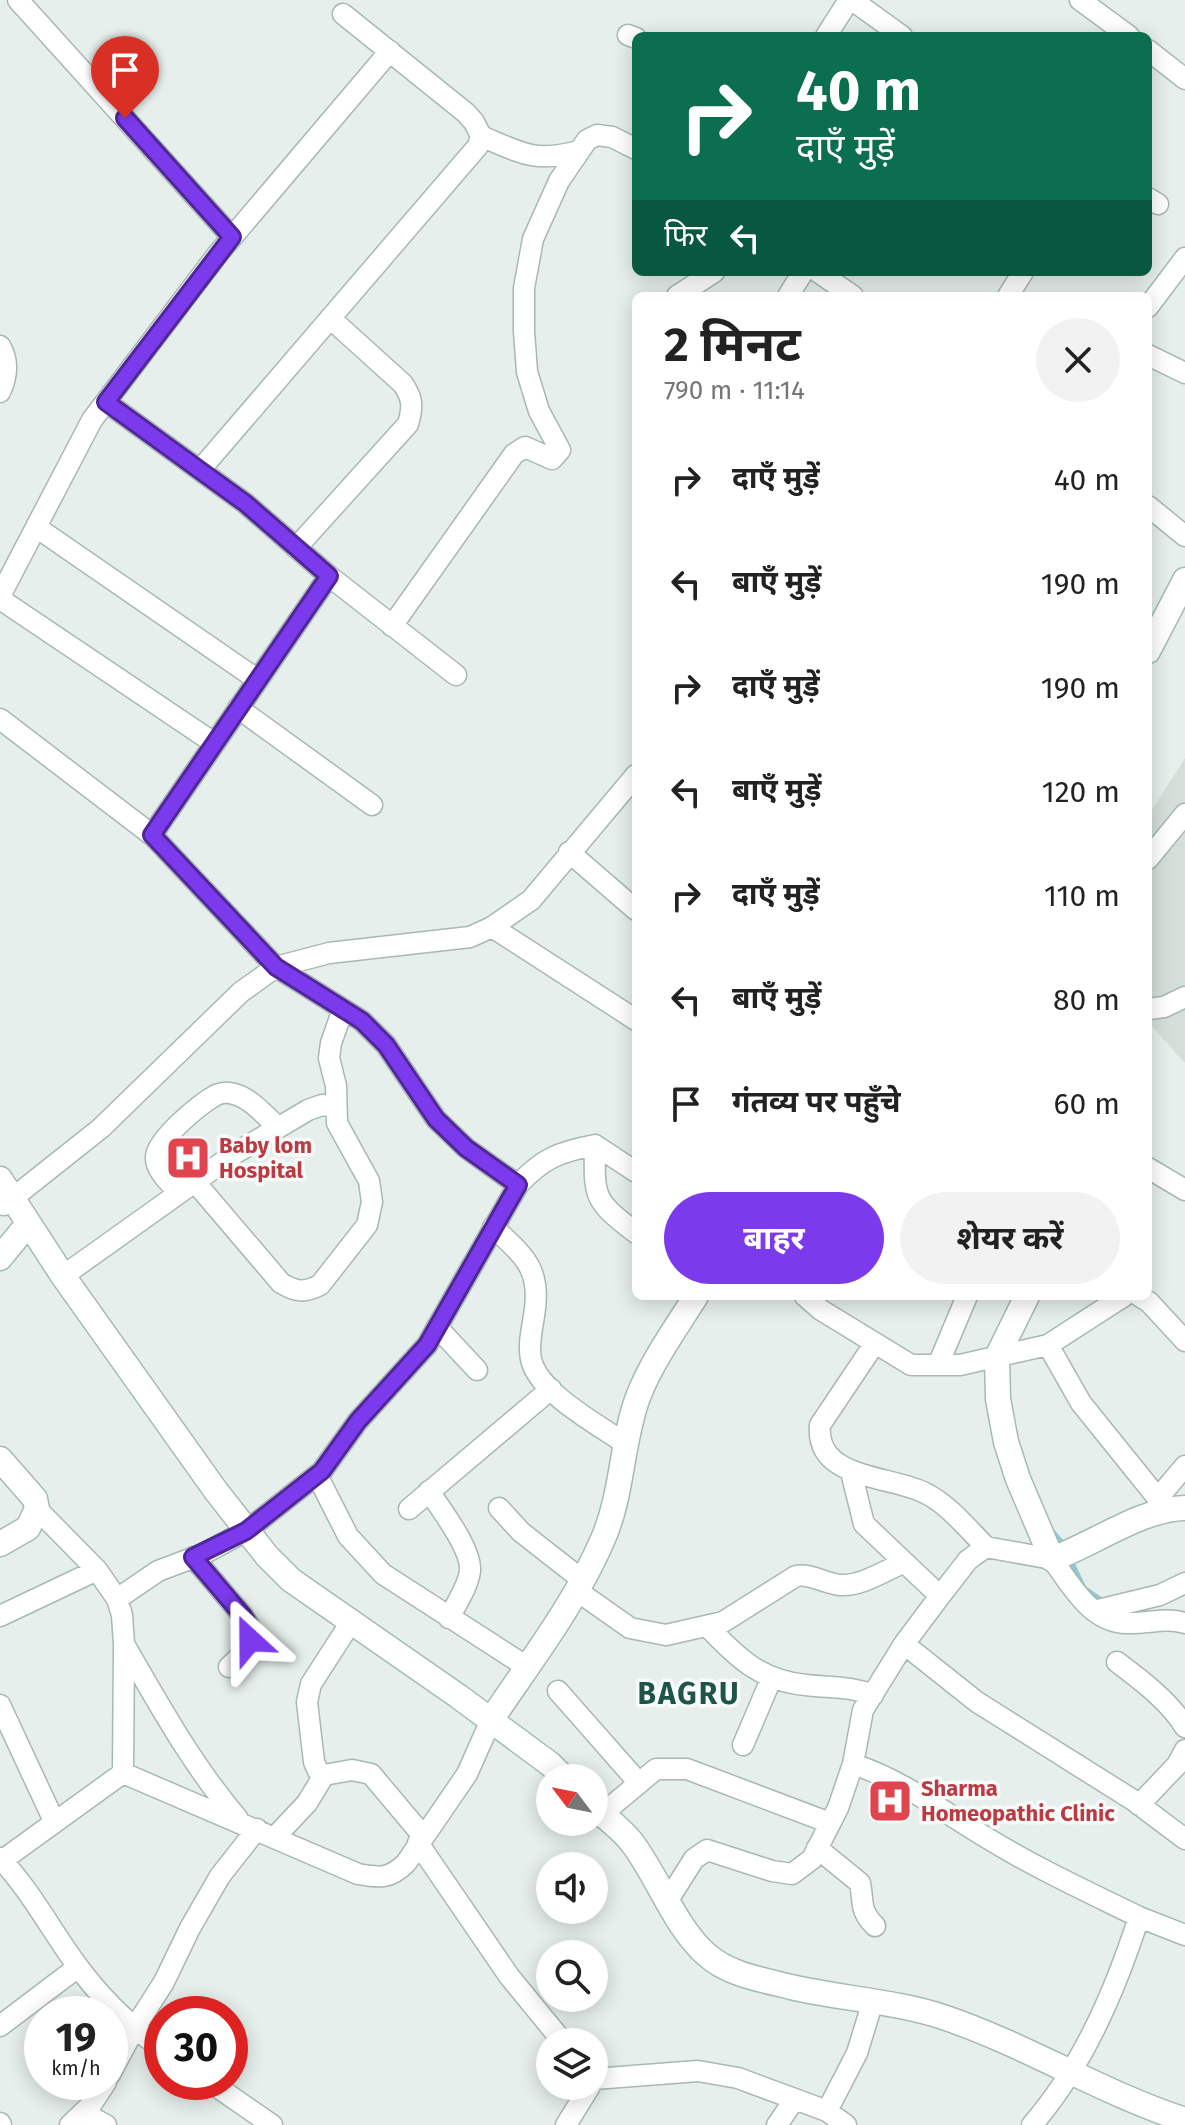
<!DOCTYPE html>
<html lang="hi">
<meta charset="utf-8">
<style>
:root{--surface:#fff;--page:#f2f2f2;--text:#222;--muted:#767676;--accent:#7c3aed}
body{margin:0;font-family:"Fira Sans","Noto Sans Devanagari",sans-serif;background:var(--page);color:var(--text);height:100vh;display:flex;flex-direction:column;font-size:30px;white-space:nowrap}
*{box-sizing:border-box;margin:0}
p{font-size:26px;color:var(--muted)}
.icon{flex:none;width:44px;height:44px;fill:none;stroke:currentColor;stroke-width:2;stroke-linecap:round;stroke-linejoin:round}
.map{position:relative;flex:1;overflow:hidden}
.side{position:absolute;left:632px;top:292px;width:520px;height:1008px;display:flex;flex-direction:column;background:var(--surface);border-radius:12px;box-shadow:0 4px 20px #0003}
.side>*{flex:none}
.top-card{position:absolute;left:632px;top:32px;width:520px;height:244px;border-radius:12px;box-shadow:0 4px 20px #0003;background:#0b6e4f;color:#fff;overflow:hidden}
.needle{width:52px;rotate:302deg}
.fabs{position:absolute;left:536px;top:1764px;display:grid;gap:16px}
.fabs a{display:grid;place-items:center;width:72px;height:72px;border-radius:50%;background:var(--surface);box-shadow:0 4px 20px #0003;font-size:40px}
.speed{position:absolute;left:24px;top:1996px;display:flex;gap:16px;font-size:40px;font-weight:700;text-align:center}
.speed>*{display:grid;place-content:center;width:104px;height:104px;border-radius:50%;background:var(--surface);box-shadow:0 4px 20px #0003;line-height:1}
.speed small{font-size:20px;font-weight:400}
.speed .limit{border:12px solid #d22;background:#fff;color:#111}
.pin{position:absolute;display:grid;place-items:center;width:68px;height:68px;color:#fff;margin:-82px -34px;border-radius:50% 50% 50% 0;rotate:-45deg;box-shadow:0 0 8px #0007}
.pin .icon{rotate:45deg}
.me{position:absolute;width:88px;margin:-44px;rotate:336deg;stroke-linejoin:round;filter:drop-shadow(0 0 6px #0008)}
.turn{display:flex;align-items:center;gap:28px;height:168px;padding:0 32px;font-size:36px}
.turn .icon{width:104px;height:104px;stroke-width:2.5}
.turn b{display:block;font-size:56px;line-height:68px}
.then{display:flex;align-items:center;height:76px;padding:0 32px;background:#0003;gap:16px;font-size:30px}
.round{display:grid;place-items:center;flex:none;width:84px;height:84px;border-radius:42px;background:var(--page)}
.headline{display:flex;align-items:center;justify-content:space-between;height:136px;padding:0 32px}
h1{font-size:48px;font-weight:700;line-height:60px}
.primary-button{display:flex;gap:16px;margin-top:auto;padding:16px 32px}
.primary-button a{flex:1;height:92px;border-radius:48px;background:var(--accent);color:#fff;font-size:32px;font-weight:700;line-height:92px;text-align:center}
.primary-button a+a{background:var(--page);color:var(--text)}
ul{padding:0;list-style:none}
li{display:flex;align-items:center;gap:24px;height:104px;padding:0 32px}
li div{flex:1}
li b{display:block;font-size:30px}
li em{font-style:normal}
.map>svg:first-child{display:block}
.built{fill:#d4dfda}
.lines{fill:none;stroke-linecap:round;stroke-linejoin:round}
.stream{stroke:#8ec9d4;stroke-width:5}
.street-casing{stroke:#a8b8b2;stroke-width:23}
.secondary-casing{stroke:#a4bbb3;stroke-width:27}
.street{stroke:#fff;stroke-width:20}
.secondary{stroke:#fff;stroke-width:24}
.route-casing{stroke:#51269a;stroke-width:20}
.route{stroke:#7c3aed;stroke-width:14}
.labels{text-anchor:middle;stroke-width:7;stroke-linejoin:round;paint-order:stroke}
.health-label{font-size:22px;font-weight:bold;fill:#be3a42;stroke:#f7fbf9;text-anchor:start}
.district-label{font-size:30px;font-weight:bold;letter-spacing:2px;fill:#1f5548;stroke:#f7fbf9}
</style>
<div class="map">
<svg width="1185" height="2125" viewBox="0 0 1185 2125">
<rect width="100%" height="100%" fill="#e6efeb"/>
<path class="built" d="M1185,758V1063L1148,1022V816Z"/>
<g class="lines">
<path class="stream" d="M1051,1530L1065,1546
M1071,1561L1084,1588L1104,1602
M1133,1613L1143,1608"/>
<g class="street-casing">
<path id="street" d="M18,0L232,237
M852,0L902,36
M1080,0L1129,36
M628,35L636,38
M826,36L849,0
M1148,50L1185,79
M481,136C521,153 535,163 579,151
M1148,198L1158,204
M818,272L853,296
M677,296L714,272
M788,296L803,272
M1008,296L1023,272
M1148,307L1185,258
M0,346C9,361 7,377 0,392
M1148,355L1185,373
M106,402L245,503L329,576L152,835
M200,470L478,146L481,136L474,122L466,113L343,14
M1148,506L1185,536
M36,527L258,680
M296,548L408,424C413,407 413,399 403,384L330,318
M329,576L456,675
M0,596L92,420L217,255L390,51
M0,599L214,743
M392,626L514,454L525,447L552,459L560,450L539,411L527,372L524,331V288L533,239L559,181L587,140L597,135L612,137L636,149
M238,708L372,805
M0,719L152,835L276,967L362,1021L386,1045L436,1119L466,1148L518,1185
M569,852L636,910
M1148,859L1185,814
M492,927L636,1020
M1148,1009L1164,1007L1185,997
M595,1145C594,1198 593,1200 636,1233
M1148,1168L1185,1190
M195,1182L281,1283C296,1292 304,1293 320,1285L367,1225L372,1202L369,1181L337,1123L336,1086L329,1058L331,1043L343,1009
M179,1193C171,1184 155,1170 156,1157C157,1139 200,1104 216,1095C221,1093 228,1092 234,1094C251,1098 265,1116 278,1127
M4,1205L101,1128L241,992L276,967L329,953L470,937L492,927L531,900L636,775
M493,1227C525,1257 542,1269 534,1316C532,1329 528,1345 531,1359C538,1393 599,1425 626,1444
M63,1276L234,1154L308,1110L322,1105L336,1107
M805,1296L821,1310L911,1365H960L1048,1345L1124,1296
M1139,1296L1149,1302L1185,1341
M437,1327L477,1370
M875,1343L820,1425C815,1480 890,1475 925,1493C948,1504 968,1529 986,1547
M1048,1345L1081,1403L1168,1511
M938,1365L967,1296
M851,1472L864,1524L940,1596
M317,1475L348,1536L383,1574L527,1667
M429,1491C441,1510 472,1549 470,1571C468,1587 456,1604 449,1618
M1158,1498L1185,1466
M499,1508L521,1532L581,1579
M37,1509L97,1570L117,1599L122,1615L124,1644L123,1773
M409,1509L551,1389
M193,1557L243,1616L251,1629L244,1653L229,1667
M576,1590L630,1628L666,1635L723,1622L796,1576C811,1573 825,1584 841,1585C862,1586 884,1571 903,1563
M117,1599L158,1571L203,1554L246,1531L322,1471L358,1421L427,1345L518,1185C543,1158 559,1152 595,1145L636,1172
M1094,1611L1160,1595L1185,1583
M0,1616L97,1570
M351,1622L311,1684L307,1702L314,1762L318,1771L324,1775L352,1770L371,1774L423,1836
M707,1626C737,1657 760,1681 806,1685C830,1688 850,1686 873,1695
M124,1644C159,1705 193,1766 238,1819
M904,1644L977,1702L1133,1800L1185,1839
M1117,1662C1141,1680 1170,1702 1185,1727
M558,1691L639,1783
M0,1705L54,1821
M743,1745L772,1677
M853,1764C904,1781 942,1811 987,1838C1036,1868 1088,1892 1139,1917C1115,1991 1083,2066 1032,2125
M1139,1805L1177,1765L1185,1750
M602,1814L656,1769H687L830,1823
M275,1837L307,1803L324,1775
M418,1843L509,1976L563,2042
M817,1848L860,1883C864,1903 859,1910 875,1926
M0,1858C31,1891 52,1932 79,1968C102,1999 130,2026 162,2049
M0,1862L123,1773L358,1874C380,1878 390,1879 406,1863L467,1774L491,1720
M668,1900L694,1859L707,1850L772,1871L792,1874L812,1859L838,1808L853,1764L863,1710L904,1644L940,1596L968,1560L986,1547L1052,1559C1071,1585 1091,1623 1127,1623C1148,1624 1165,1617 1185,1623
M1139,1917L1185,1935
M0,2026L78,1967
M110,2074L134,2029L164,1982L190,1928L220,1876L257,1829
M594,2079L698,2071L738,2078L827,2111L846,2125
M210,2082L272,2125
M827,2111L857,2053L873,2001
M84,2113L106,2125
M0,2123L1,2125
M70,2125L91,2105L106,2082
M566,2125L590,2086
M777,2125L794,2100"/>
</g>
<g class="secondary-casing">
<path id="secondary" d="M1148,651L1185,580
M0,1179L63,1276L216,1491L267,1556L291,1580L458,1696L550,1764L564,1778
M0,1258L27,1225
M1027,1296L997,1357L998,1399L1006,1442L1018,1479L1052,1559C1092,1545 1143,1508 1185,1508
M0,1459L35,1499L37,1509L28,1528L0,1544
M491,1720C530,1662 575,1604 603,1539C623,1493 621,1443 638,1397C652,1361 676,1328 696,1296
M594,1807C607,1819 623,1830 633,1844C657,1876 677,1930 707,1955C729,1975 764,1980 791,1987C842,1999 896,2001 946,2018C1028,2046 1102,2093 1185,2120"/>
</g>
<use href="#street" class="street"/>
<use href="#secondary" class="secondary"/>
</g>
<g class="lines">
<g class="route-casing">
<path id="route" d="M125,118L232,237L106,402L245,503L329,576L152,835L276,967L362,1021L386,1045L436,1119L466,1148L518,1185L427,1345L358,1421L322,1471L246,1531L193,1557L243,1616L251,1629L250,1640"/>
</g>
<use href="#route" class="route"/>
</g>
<defs>
<g id="hospital-square" transform="scale(2.3)"><rect x="-9" y="-9" width="18" height="18" rx="4" fill="#e0444e" stroke="#f7fbf9"/><path d="M-5-5h3v3.5h4V-5h3V5h-3V1.5h-4V5h-3Z" fill="#fff"/></g>
</defs>
<g fill-rule="evenodd">
<use href="#hospital-square" x="188" y="1158"/>
<use href="#hospital-square" x="890" y="1801"/>
</g>
<g class="labels">
<g class="health-label">
<text x="219" y="1153">Baby lom<tspan x="219" dy="25">Hospital</tspan></text>
<text x="921" y="1796">Sharma<tspan x="921" dy="25">Homeopathic Clinic</tspan></text>
</g>
<g class="district-label">
<text x="689" y="1704">BAGRU</text>
</g>
</g>
</svg>
<div class="fabs">
<a><svg class="needle" viewBox="-14 -14 28 28"><path d="M0-13l5 13h-10z" fill="#e53935"/><path d="M0 13l5-13h-10z" fill="#767676"/></svg></a>
<a><svg class="icon" aria-label="sound" viewBox="0 0 24 24"><path d="M4 9h4l5-4v14l-5-4H4zM17 9q2 3 0 6"/></svg></a>
<a><svg class="icon" aria-label="search" viewBox="0 0 24 24"><circle cx="10" cy="10" r="6"/><path d="M15 15l6 6"/></svg></a>
<a><svg class="icon" aria-label="layers" viewBox="0 0 24 24"><path d="M12 4l9 5-9 5-9-5zM3 14l9 5 9-5"/></svg></a>
</div>
<div class="speed"><div>19<small>km/h</small></div><div class="limit">30</div></div>
<div class="pin" style="left:125px;top:118px;background:#d93025"><svg class="icon" aria-label="arrive" viewBox="0 0 24 24"><path d="M6 21V4h12l-3 4 3 4H6"/></svg></div>
<svg class="me" style="left:250px;top:1640px" viewBox="-20 -20 40 40"><path d="M0-17L14 15 0 8-14 15z" fill="#7c3aed" stroke="#fff" stroke-width="4"/></svg>
<div class="top-card">
<div class="turn"><svg class="icon" aria-label="right" viewBox="0 0 24 24"><path d="M7 20v-9h11M14 6l5 5-5 5"/></svg><div><b>40 m</b>दाएँ मुड़ें</div></div>
<div class="then">फिर<svg class="icon" aria-label="left" viewBox="0 0 24 24"><path d="M17 20v-9H6M10 6l-5 5 5 5"/></svg></div>
</div>
<section class="side">
<div class="headline"><div><h1>2 मिनट</h1><p>790 m · 11:14</p></div><a class="round"><svg class="icon" aria-label="close" viewBox="0 0 24 24"><path d="M6 6l12 12M18 6L6 18"/></svg></a></div>
<ul>
<li><svg class="icon" aria-label="right" viewBox="0 0 24 24"><path d="M7 20v-9h11M14 6l5 5-5 5"/></svg><div><b>दाएँ मुड़ें</b></div><em>40 m</em></li>
<li><svg class="icon" aria-label="left" viewBox="0 0 24 24"><path d="M17 20v-9H6M10 6l-5 5 5 5"/></svg><div><b>बाएँ मुड़ें</b></div><em>190 m</em></li>
<li><svg class="icon" aria-label="right" viewBox="0 0 24 24"><path d="M7 20v-9h11M14 6l5 5-5 5"/></svg><div><b>दाएँ मुड़ें</b></div><em>190 m</em></li>
<li><svg class="icon" aria-label="left" viewBox="0 0 24 24"><path d="M17 20v-9H6M10 6l-5 5 5 5"/></svg><div><b>बाएँ मुड़ें</b></div><em>120 m</em></li>
<li><svg class="icon" aria-label="right" viewBox="0 0 24 24"><path d="M7 20v-9h11M14 6l5 5-5 5"/></svg><div><b>दाएँ मुड़ें</b></div><em>110 m</em></li>
<li><svg class="icon" aria-label="left" viewBox="0 0 24 24"><path d="M17 20v-9H6M10 6l-5 5 5 5"/></svg><div><b>बाएँ मुड़ें</b></div><em>80 m</em></li>
<li><svg class="icon" aria-label="arrive" viewBox="0 0 24 24"><path d="M6 21V4h12l-3 4 3 4H6"/></svg><div><b>गंतव्य पर पहुँचे</b></div><em>60 m</em></li>
</ul>
<div class="primary-button"><a>बाहर</a><a>शेयर करें</a></div>
</section>
</div>
